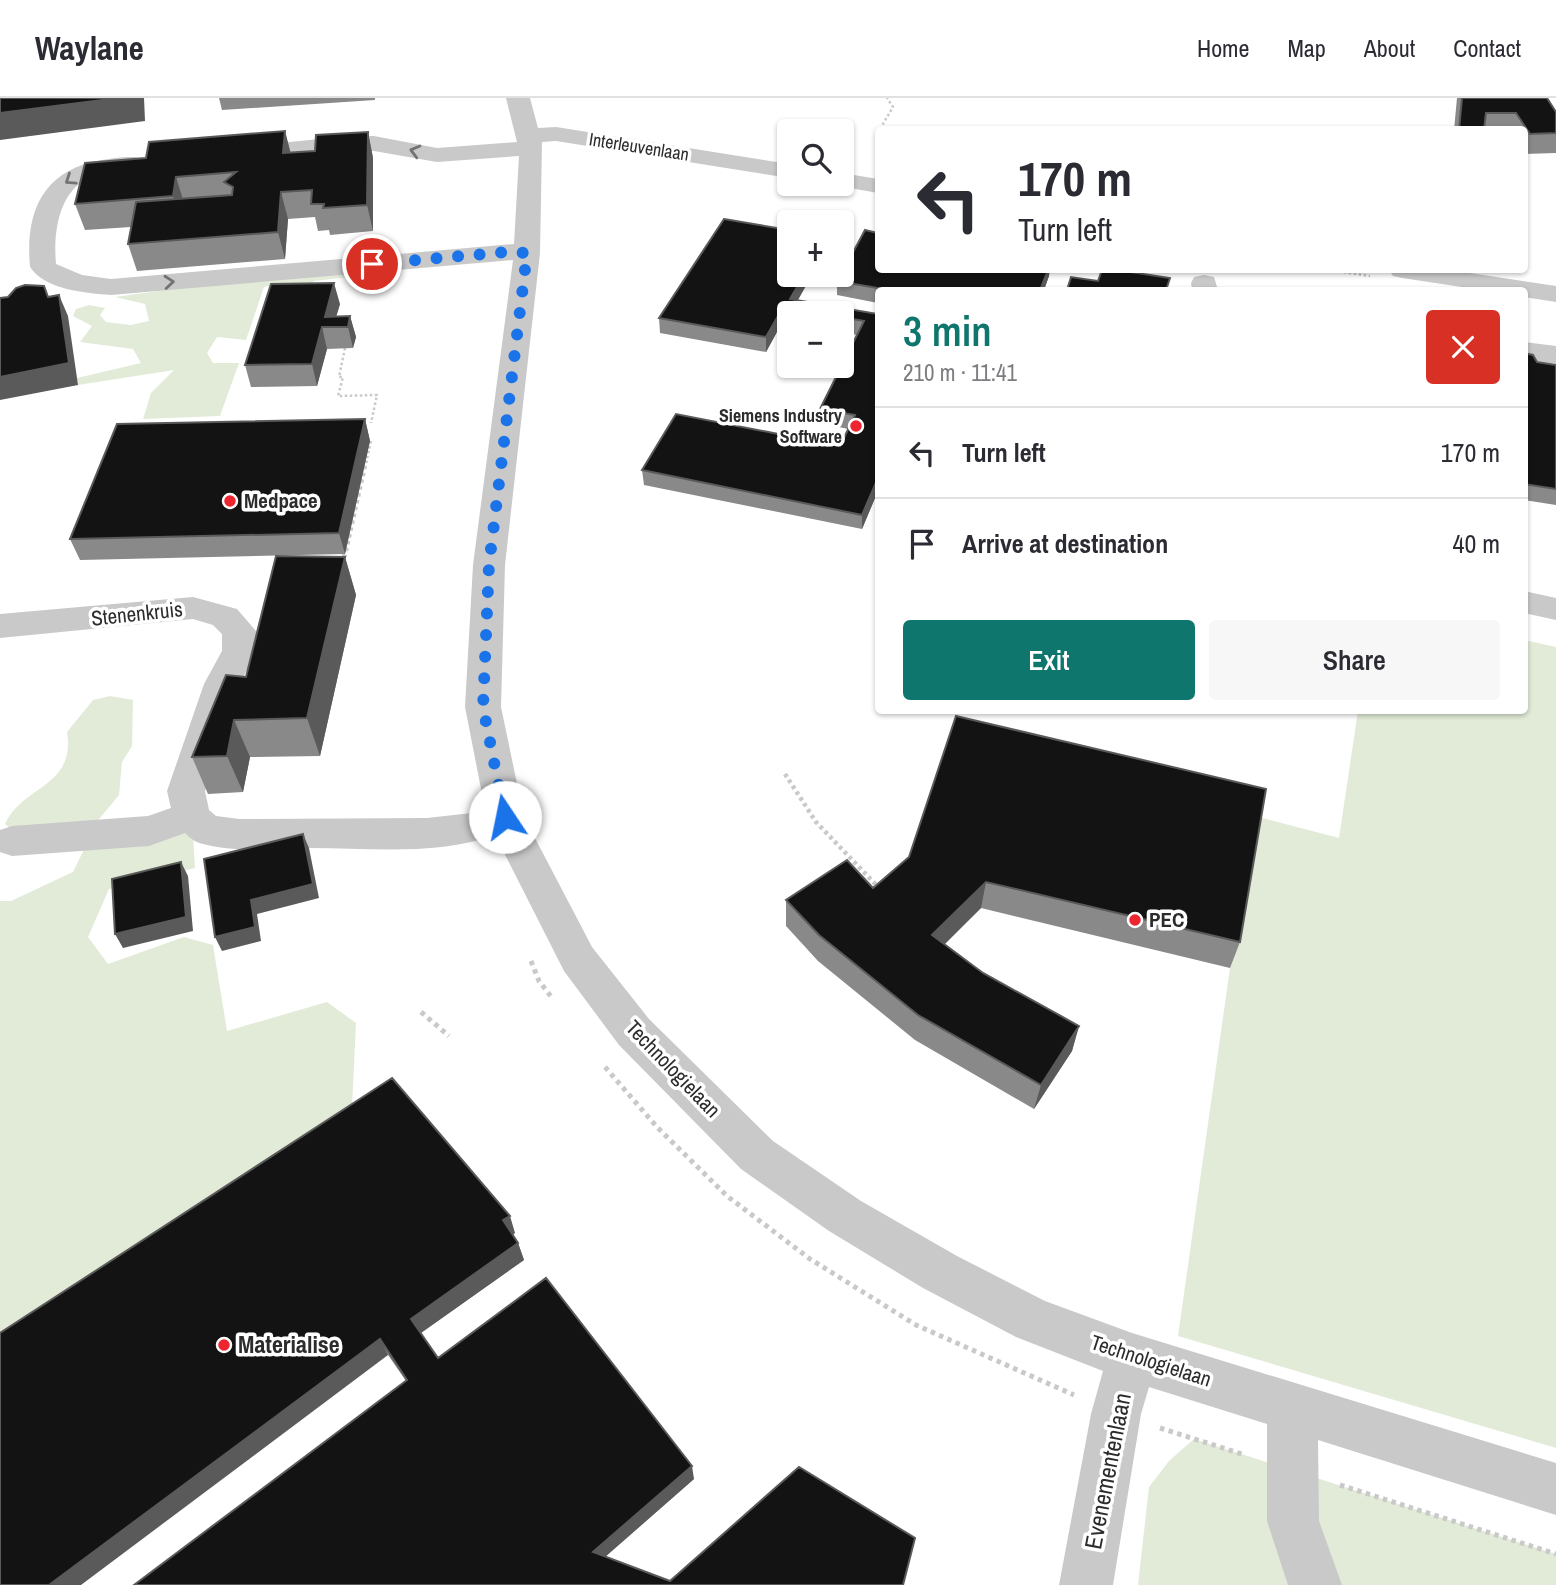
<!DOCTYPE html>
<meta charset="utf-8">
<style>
:root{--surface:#fff;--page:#f7f7f7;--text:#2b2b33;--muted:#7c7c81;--line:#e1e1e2;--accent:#0f766e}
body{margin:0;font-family:"Archivo Narrow",sans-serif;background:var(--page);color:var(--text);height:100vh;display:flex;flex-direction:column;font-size:26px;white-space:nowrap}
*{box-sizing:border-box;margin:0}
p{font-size:23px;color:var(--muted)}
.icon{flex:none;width:38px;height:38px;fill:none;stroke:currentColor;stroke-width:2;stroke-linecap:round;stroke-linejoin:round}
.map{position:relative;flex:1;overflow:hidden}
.side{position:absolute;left:875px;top:189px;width:653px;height:427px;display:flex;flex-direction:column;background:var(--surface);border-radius:7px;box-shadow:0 2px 5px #0004}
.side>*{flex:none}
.top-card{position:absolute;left:875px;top:28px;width:653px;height:147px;border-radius:7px;box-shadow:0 2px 5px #0004;background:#fff;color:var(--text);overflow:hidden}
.tools{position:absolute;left:777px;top:21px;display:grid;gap:14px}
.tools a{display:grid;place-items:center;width:77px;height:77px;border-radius:7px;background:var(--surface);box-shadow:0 2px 5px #0004;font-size:35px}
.pin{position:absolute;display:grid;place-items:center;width:60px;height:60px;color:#fff;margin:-30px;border:4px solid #fff;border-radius:50%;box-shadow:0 2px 7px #0007}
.me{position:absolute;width:77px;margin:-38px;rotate:349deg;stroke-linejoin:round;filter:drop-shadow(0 0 5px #0008)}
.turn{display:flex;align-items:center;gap:24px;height:147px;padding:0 28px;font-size:32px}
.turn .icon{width:91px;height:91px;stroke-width:2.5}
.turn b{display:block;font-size:49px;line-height:60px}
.round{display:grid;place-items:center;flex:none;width:74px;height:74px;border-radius:7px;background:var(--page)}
.summary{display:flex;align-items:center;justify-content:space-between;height:119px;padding:0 28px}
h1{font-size:42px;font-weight:600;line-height:52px;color:var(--accent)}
.action{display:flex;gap:14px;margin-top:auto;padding:14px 28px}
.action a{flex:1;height:80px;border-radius:7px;background:var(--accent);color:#fff;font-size:28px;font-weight:600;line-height:80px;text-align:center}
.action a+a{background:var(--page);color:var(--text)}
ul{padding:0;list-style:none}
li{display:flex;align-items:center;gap:21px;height:91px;padding:0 28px;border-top:2px solid var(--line)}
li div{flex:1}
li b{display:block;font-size:26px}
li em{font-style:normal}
header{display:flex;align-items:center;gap:42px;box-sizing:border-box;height:98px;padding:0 35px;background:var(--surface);border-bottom:2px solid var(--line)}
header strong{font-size:33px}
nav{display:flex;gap:38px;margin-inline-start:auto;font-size:24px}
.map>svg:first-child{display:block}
.green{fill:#e2ebd8}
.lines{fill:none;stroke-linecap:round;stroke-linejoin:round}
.path-far2{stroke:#c9c9c9;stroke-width:2.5;stroke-dasharray:2.5 2.5;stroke-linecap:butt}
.path-far1{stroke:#c9c9c9;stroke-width:4.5;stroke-dasharray:3.5 3.5;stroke-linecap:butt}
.path{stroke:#c9c9c9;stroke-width:5;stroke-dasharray:4.5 4.5;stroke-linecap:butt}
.minor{fill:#c9c9c9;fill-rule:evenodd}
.wall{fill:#898989}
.shaded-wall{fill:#5a5a5a}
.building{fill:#131313;stroke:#5a5a5a;stroke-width:2}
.oneway{stroke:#737373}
.route{stroke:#1a73e8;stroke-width:12;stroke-dasharray:0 21.6}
.poi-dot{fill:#ec252f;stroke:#fff;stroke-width:2.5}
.labels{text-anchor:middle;stroke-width:7;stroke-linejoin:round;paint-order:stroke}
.far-street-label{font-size:18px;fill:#2c2c2c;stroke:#fff}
.far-poi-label{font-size:18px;font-weight:bold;fill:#2c2c2c;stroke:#fff;text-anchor:end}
.poi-label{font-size:21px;font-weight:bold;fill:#2c2c2c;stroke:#fff;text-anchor:start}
.street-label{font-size:21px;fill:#2c2c2c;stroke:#fff}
.near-poi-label{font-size:24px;font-weight:bold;fill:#2c2c2c;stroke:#fff;text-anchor:start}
.near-street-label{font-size:24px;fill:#2c2c2c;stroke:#fff}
</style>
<header>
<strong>Waylane</strong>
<nav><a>Home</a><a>Map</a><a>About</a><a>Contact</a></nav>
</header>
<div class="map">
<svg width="1556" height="1487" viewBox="0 0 1556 1487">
<rect width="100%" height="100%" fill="#fff"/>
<path class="green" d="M381,170L384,175L314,183L308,193L282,186L264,189L246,242L217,239L207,255L213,265H239L220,318L143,321L151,295L174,272L78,287L77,280L141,265L133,251L80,244L92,228L73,218L76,211L89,207L105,210L100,217L106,224L131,227L149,223L145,206L115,199L195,188Z
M1524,542L1556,549V1350L1178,1238L1230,870L1255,718L1339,740L1358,613L1524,612Z
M110,598L133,602L132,648L122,664L119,697L90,732L18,738L5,726C23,687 76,689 67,634L93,602Z
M192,718L195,770L109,791L88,839L108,866L184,839L213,847L227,933L327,904L356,925L352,1009L0,1239V803H11L73,774L90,739Z
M1194,1341L1556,1456V1487H1138L1149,1389L1169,1363Z"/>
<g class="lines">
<path class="path-far2" d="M880,31L893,9L887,0
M1329,172L1370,178
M345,250L339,279H343L338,298L377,297L371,325
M366,365L371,343H366"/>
<path class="path-far1" d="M342,457H345L366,363
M785,676L816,724L880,791"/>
<path class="path" d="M531,863L539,883L553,901
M421,914L449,938
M605,969L657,1029L727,1098L810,1161L916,1227L1074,1297
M1160,1330L1245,1357
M1340,1387L1556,1456"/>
<path class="minor" d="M506,0H530L538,30L556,29L789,66V80L556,43L542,44L540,155L505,467L501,609L524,719L592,849L649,921L773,1043L861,1103L957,1158L1045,1203L1132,1235L1556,1365V1417L1318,1342L1319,1423L1342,1487H1288L1267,1423V1326L1149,1289L1141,1316L1113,1487H1059L1091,1316L1103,1273L1016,1239L923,1190L829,1133L741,1071L619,947L564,873L495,737C437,758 370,750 310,750C275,751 237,755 203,746C195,744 191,741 185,735L149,748L12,758L0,754V732L12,728L148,718L171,710L167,693L204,586L222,553V536L213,527L193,521L0,540V516L193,499L237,511L256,533V553L240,586L205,693L209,712L216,718L239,721L427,720L472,715L485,711L465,609L473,467L513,162L111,197C86,195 45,192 30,169C25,113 43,72 102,62C116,60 131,57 145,61L148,66L145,71C129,75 112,74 96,78C59,87 53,134 56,166L82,177L111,181L514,146L519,58L437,64L374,53L350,52L238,63L229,61L226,56L229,51L238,49L350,38H374L437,50L517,44Z
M842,75L878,81V95L833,87L842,86Z
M1389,172H1450L1556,188V204L1524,199V192H1482L1402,180L1393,178Z
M1204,177L1214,179L1218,192H1192L1191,185L1194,179Z
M1524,244L1556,248V266L1524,261Z
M1524,493L1556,500V522L1524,515Z"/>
</g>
<path class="wall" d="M219,0H375V2L222,12Z
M1457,0H1547L1556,14V55L1524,56V32H1454Z
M285,33L290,55L315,53L368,34L373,60V133L330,137L329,132L318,133L315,119L288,121L285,161L137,173L128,146L131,129L85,132L75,106L146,60Z
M812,177L797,202L878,216V393L862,431L644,387L642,372L840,348L848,331L820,325V311L857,237L842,234V215H789V225L783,223L766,254L660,235L659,220Z
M1049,178L1044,192H878V205L837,197V183Z
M340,206L336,219L350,218L356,239L353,250L327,251L317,288L251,289L245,267Z
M1524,255L1537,264L1556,267V407L1524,402Z
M365,321L370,343L345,456L80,462L70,441Z
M345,459L356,497L320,658L250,659L243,694L208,696L192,659L246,579Z
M909,759L1240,844L1230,870L981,810L944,846L983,875L1079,928L1072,953L1034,1011L915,942L818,863L786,828V802L873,790Z
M515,1135L513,1137L518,1145L524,1162L421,1235L438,1260L694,1381L605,1459L670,1483L903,1487H134L406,1283L388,1257L0,1235Z"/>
<path class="shaded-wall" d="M118,0H144L145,23L0,42V15Z
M285,33L292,60L283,55Z
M368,34L373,60V133L367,107Z
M176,79L184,105L181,124L173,98Z
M281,94L288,121L285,161L278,134Z
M1048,172H1050L1049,178L1044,192H1040Z
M804,177H812L793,211L790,201Z
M334,185L340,206L333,229L325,219Z
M59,197L68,218L78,287L0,302V279Z
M783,209V223L766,254V239Z
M350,218L356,239L353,250L348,229Z
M322,229L327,251L317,288L312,266Z
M365,321L370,343L345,456L339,435Z
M878,380V393L862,431V417Z
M345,459L356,497L320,658L307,620Z
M234,622L250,659L243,694L227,658Z
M303,736L309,750L319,800L257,816L261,843L222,853L215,839L251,802Z
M181,764L188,778L193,833L123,850L115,836Z
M986,784L981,810L928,863L932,837Z
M1079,928L1072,953L1034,1011L1041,987Z
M510,1118L515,1135L508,1139L503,1122Z
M518,1145L524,1162L418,1237L411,1221Z
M380,1241L388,1257L81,1487H49Z
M692,1368L694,1381L597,1466L593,1454Z"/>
<path class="building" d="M0,0H118L0,15Z
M1462,0H1547L1556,14V35L1530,36L1516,15H1486L1484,32H1459Z
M285,33L283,55L315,53L316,37L368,34L367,107L323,110L324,106H311L312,92L281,94L278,134L128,146L136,104L232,97L233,89L224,84L236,74L176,79L173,98L75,106L85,65L146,60L149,44Z
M724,121L789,132V177H804L790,201L878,216V349L877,353H878V380L862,417L642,372L676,316L840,348L855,317L820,311L864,223L842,219V215H819L783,209L766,239L659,220Z
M865,132L878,135V172H1048L1040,192H889L837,183L841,177H842V175Z
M1102,172H1117L1170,180L1166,192H1067L1071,179L1098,183Z
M334,185L325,219L350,218L348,229H322L312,266L245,267L271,186Z
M25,187L44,188L48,199L59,197L69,265L0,279V200L8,199L16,190Z
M1524,255L1533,257L1537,264L1556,267V391L1524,386Z
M365,321L339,435L70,441L117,326Z
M276,458L345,459L307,620L234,622L227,658L192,659L226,577L246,579Z
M956,618L1266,691L1240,844L986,784L932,837L983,875L1079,928L1041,987L918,917L819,837L786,802L847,762L873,790L909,759Z
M303,736L313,786L251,802L255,829L215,839L204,761Z
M181,764L186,819L115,836L112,781Z
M392,980L510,1118L503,1122L518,1145L411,1221L438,1260L546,1180L692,1368L593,1454L670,1483L799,1369L915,1440L903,1487H134L407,1282L380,1241L49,1487H0V1235Z"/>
<defs><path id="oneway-chevron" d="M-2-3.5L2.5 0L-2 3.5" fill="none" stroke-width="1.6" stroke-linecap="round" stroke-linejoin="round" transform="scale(1.75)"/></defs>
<g class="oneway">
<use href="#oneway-chevron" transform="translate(415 53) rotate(-165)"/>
<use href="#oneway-chevron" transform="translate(70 82) rotate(146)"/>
<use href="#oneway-chevron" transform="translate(169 184) rotate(-5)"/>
</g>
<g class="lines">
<path class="route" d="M372,166L507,154L527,155L489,467L483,609L505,719"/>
</g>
<g class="poi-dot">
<circle cx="856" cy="328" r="7"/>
<circle cx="230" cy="403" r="7"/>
<circle cx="1135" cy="822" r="7"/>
<circle cx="224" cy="1247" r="7"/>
</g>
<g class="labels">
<g class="far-street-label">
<text transform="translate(639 49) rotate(9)" y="6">Interleuvenlaan</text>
</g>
<g class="far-poi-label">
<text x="842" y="324">Siemens Industry<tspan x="842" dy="21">Software</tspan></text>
</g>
<g class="poi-label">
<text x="244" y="410">Medpace</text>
<text x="1149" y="829">PEC</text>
</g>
<g class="street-label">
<text transform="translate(137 516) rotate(-6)" y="7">Stenenkruis</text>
<text transform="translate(673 971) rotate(46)" y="7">Technologielaan</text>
<text transform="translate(1151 1263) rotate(18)" y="7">Technologielaan</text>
</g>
<g class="near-poi-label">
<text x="238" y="1255">Materialise</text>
</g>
<g class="near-street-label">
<text transform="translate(1108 1373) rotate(-79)" y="8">Evenementenlaan</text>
</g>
</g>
</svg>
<div class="tools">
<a><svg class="icon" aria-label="search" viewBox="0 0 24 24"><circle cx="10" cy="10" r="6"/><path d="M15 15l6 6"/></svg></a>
<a>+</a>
<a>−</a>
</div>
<div class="pin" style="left:372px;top:166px;background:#d93025"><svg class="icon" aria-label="arrive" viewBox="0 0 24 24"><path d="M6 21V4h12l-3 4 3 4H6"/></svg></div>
<svg class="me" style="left:505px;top:719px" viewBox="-20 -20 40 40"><circle r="19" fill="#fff"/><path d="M0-13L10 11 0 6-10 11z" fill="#1a73e8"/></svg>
<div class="top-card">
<div class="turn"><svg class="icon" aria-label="left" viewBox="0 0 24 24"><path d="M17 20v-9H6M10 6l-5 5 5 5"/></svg><div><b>170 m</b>Turn left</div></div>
</div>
<section class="side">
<div class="summary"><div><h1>3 min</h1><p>210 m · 11:41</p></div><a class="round" style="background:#d93025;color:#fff"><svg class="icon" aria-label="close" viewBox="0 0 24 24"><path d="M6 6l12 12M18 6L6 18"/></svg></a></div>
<ul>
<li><svg class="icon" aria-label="left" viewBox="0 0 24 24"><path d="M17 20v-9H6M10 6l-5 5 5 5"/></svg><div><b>Turn left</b></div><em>170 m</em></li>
<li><svg class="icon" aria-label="arrive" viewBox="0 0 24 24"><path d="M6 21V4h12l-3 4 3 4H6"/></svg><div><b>Arrive at destination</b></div><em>40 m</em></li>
</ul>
<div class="action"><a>Exit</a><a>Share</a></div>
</section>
</div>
